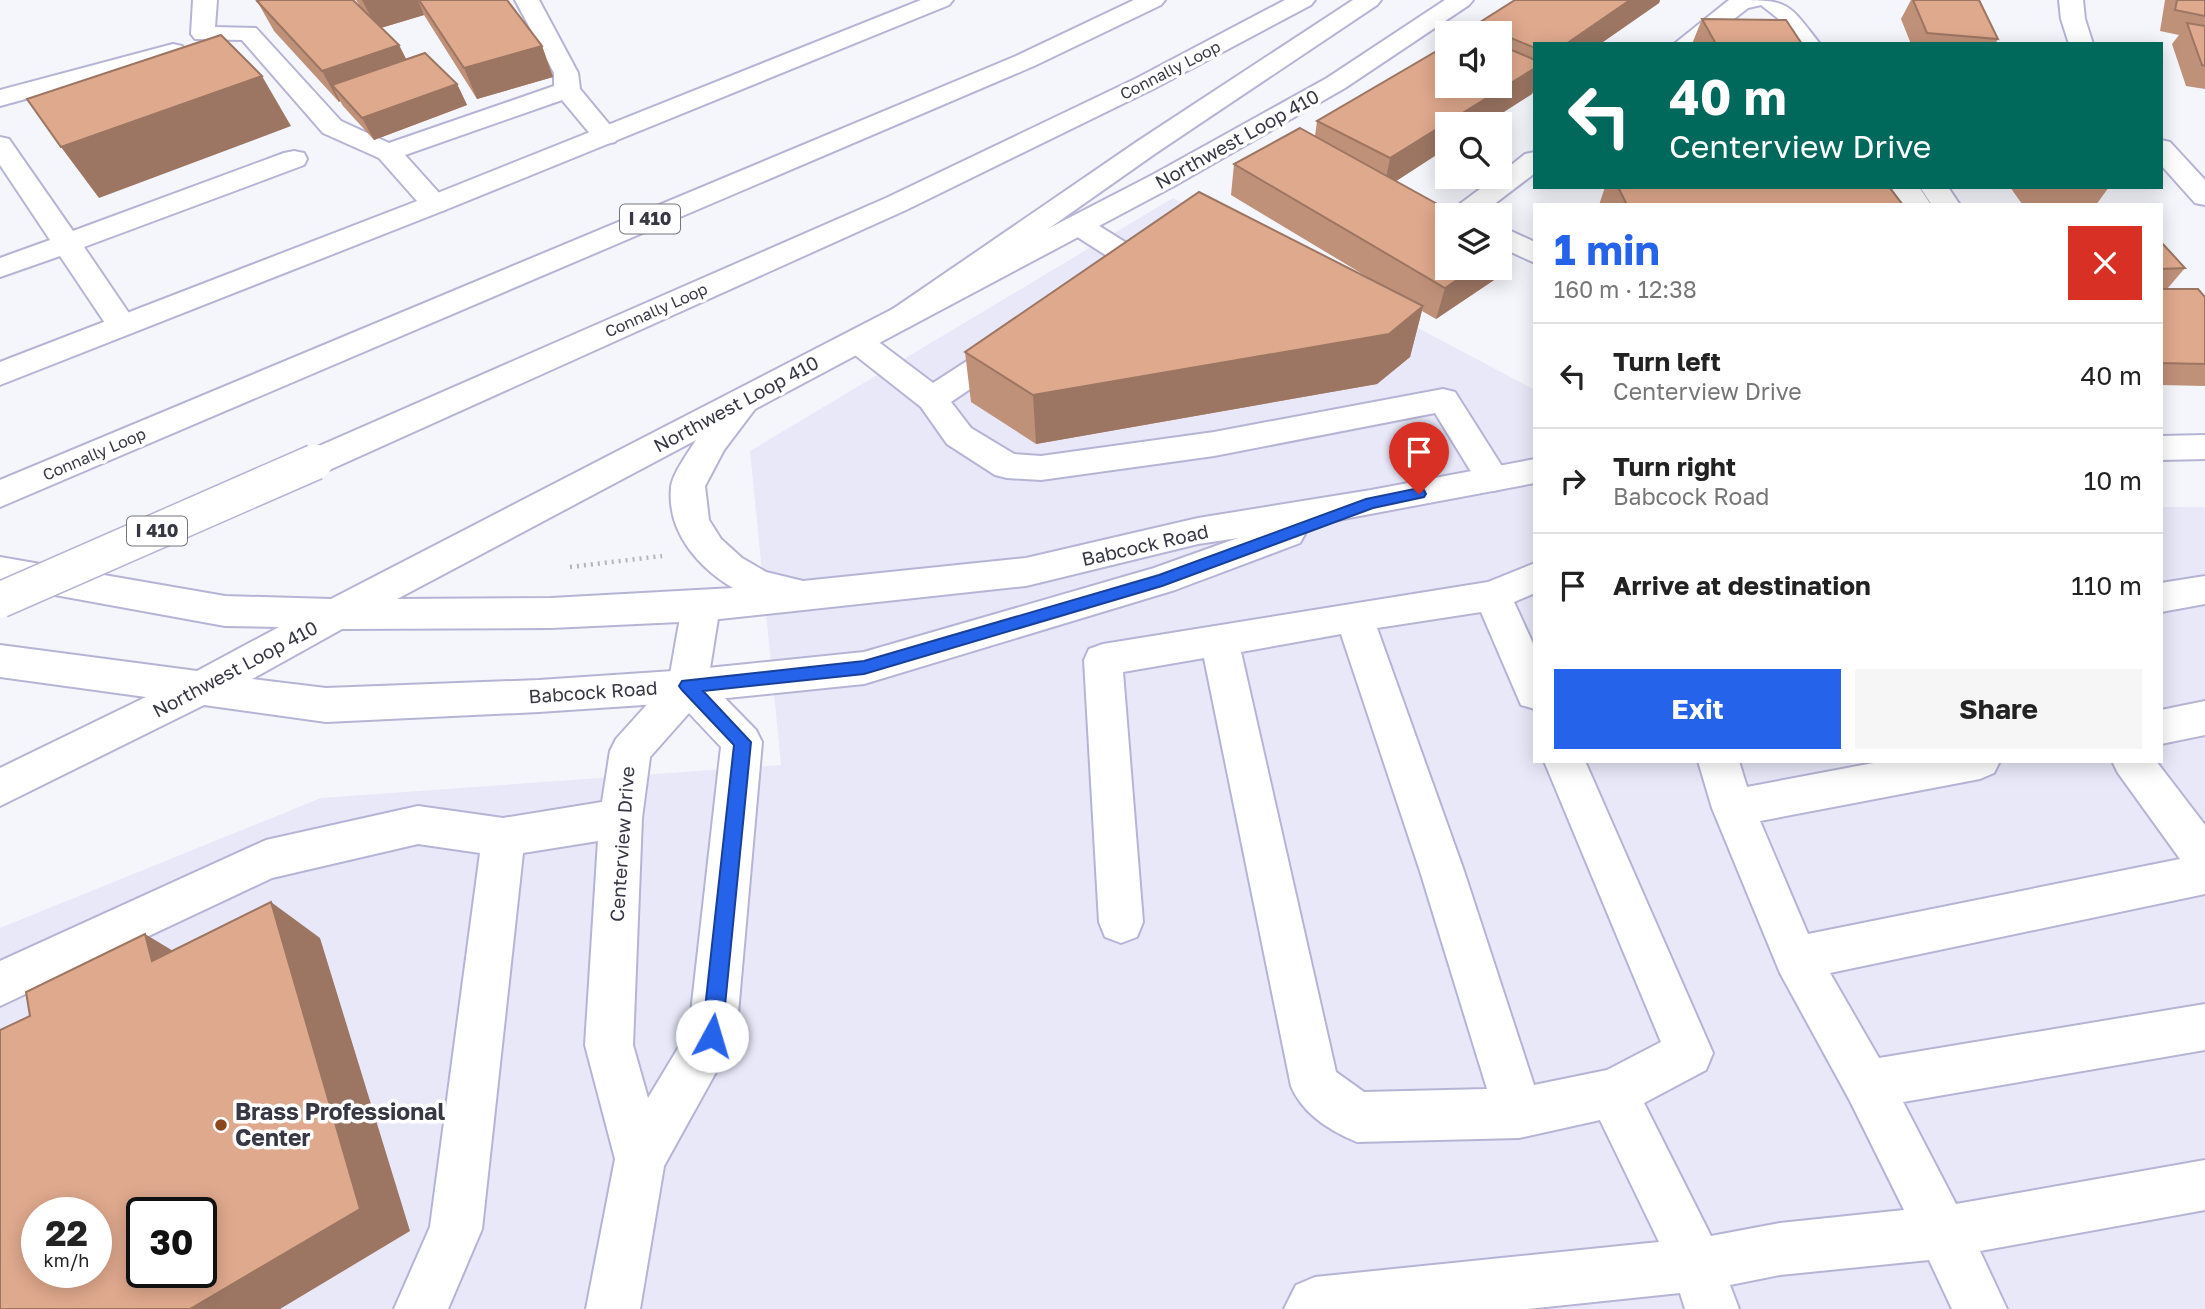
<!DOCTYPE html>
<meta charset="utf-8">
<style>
:root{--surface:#fff;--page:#f6f6f6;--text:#222;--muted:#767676;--line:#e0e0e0;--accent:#2563eb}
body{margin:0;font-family:"Golos Text",sans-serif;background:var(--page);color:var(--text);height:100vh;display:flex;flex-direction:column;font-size:26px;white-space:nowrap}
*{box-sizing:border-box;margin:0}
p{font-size:23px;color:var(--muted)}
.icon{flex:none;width:38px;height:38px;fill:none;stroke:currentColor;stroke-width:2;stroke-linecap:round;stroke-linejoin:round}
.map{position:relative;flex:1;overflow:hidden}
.details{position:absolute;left:1533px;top:203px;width:630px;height:560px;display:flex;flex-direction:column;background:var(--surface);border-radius:0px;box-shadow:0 4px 18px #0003}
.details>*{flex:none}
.hud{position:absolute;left:1533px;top:42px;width:630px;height:147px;border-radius:0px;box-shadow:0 4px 18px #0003;background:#00695c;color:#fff;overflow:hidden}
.controls{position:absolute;left:1435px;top:21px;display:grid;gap:14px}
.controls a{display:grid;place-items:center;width:77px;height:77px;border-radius:0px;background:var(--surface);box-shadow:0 4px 18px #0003;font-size:35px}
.speed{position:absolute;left:21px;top:1197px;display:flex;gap:14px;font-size:35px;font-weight:700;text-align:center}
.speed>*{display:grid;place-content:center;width:91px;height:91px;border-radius:50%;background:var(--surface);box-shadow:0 4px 18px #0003;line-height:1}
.speed small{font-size:18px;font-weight:400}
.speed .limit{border:4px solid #111;border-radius:10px;background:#fff;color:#111}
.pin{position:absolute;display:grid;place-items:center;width:60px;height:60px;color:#fff;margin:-72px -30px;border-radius:50% 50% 50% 0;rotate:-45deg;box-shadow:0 0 7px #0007}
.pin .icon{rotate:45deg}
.me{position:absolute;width:77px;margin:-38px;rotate:6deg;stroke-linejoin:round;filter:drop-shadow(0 0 5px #0008)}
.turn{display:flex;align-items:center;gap:24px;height:147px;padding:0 21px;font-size:32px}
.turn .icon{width:91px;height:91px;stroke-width:2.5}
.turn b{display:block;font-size:49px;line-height:60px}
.round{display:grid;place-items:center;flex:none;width:74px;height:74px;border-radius:0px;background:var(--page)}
.headline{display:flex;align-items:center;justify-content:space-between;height:119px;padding:0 21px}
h1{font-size:42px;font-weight:700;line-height:52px;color:var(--accent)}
.button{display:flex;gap:14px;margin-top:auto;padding:14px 21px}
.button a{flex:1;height:80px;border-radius:0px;background:var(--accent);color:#fff;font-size:28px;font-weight:700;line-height:80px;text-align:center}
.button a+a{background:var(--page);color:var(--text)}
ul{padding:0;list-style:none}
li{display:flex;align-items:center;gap:21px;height:105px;padding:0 21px;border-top:2px solid var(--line)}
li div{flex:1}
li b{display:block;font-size:26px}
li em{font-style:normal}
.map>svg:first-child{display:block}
.built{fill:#e9e8f9;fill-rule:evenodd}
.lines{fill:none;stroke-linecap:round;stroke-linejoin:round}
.minor-casing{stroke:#b6b4d5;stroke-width:4}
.major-casing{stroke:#b6b4d5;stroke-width:4}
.highway-casing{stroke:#b6b4d5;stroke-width:4}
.path{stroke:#b4b4bd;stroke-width:4.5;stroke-dasharray:2 5;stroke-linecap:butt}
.minor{fill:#fff;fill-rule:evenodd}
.major{fill:#fff;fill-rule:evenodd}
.highway{fill:#fff;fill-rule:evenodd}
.highway-bridge-casing{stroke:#b6b4d5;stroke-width:38;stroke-linecap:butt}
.highway-bridge{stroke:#fff;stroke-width:35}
.wall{fill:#c09179}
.shaded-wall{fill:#9c7663}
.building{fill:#dfa98d;stroke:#9c7663;stroke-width:2;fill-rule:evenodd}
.route{fill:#2563eb;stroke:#184099;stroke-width:2}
.poi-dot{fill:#8b461b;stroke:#fff;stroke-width:2.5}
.labels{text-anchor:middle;stroke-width:7;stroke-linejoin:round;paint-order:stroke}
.far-street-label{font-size:16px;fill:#383845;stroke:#fff}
.shield{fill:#fff;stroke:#74747d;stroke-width:2}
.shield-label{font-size:18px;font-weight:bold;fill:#383845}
.street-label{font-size:19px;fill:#383845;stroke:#fff}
.near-poi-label{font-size:23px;font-weight:bold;fill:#383845;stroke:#fff;text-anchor:start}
</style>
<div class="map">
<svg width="2205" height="1309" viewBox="0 0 2205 1309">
<rect width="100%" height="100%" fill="#f5f5fc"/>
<path class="built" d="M1173,198L1535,390V761H2161V507H2205V1309H0V928L321,798L781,765L750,451ZM37,1213H96V1272H37ZM142,1213H201V1272H142Z"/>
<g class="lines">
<g class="minor-casing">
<path id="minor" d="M193,0H217L215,27L256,28L341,121L389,143L554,86V73L515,0H539L578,73L580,89L619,136L615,142L606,144L597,142L562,100L405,155L449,204L445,210L435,212L425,210L379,158L323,133L242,40L195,39L191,34Z
M1729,0C1789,0 1786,0 1820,44H1796L1780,20L1761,5L1748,8L1702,44H1674Z
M2059,0H2083L2085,19L2093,44H2069L2061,19Z
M173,44L182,46L185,51L182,56L0,106V90Z
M0,137L9,139L73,231L284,153L294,151L304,153L307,159L304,165L84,247L137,325L133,332L122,335L111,332L60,256L0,277V258L50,240L0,165Z
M2161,140L2170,142L2205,180V205L2195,203L2161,165Z
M1535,152V173L1480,215H1449L1453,209L1496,177H1500V174L1525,154Z
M1891,187H1919L1931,205H1903Z
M1920,187H1948L1960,205H1932Z
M1078,216L1088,219L1149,257L1154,263C1144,278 1125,287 1108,283L1103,276L1118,263L1068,231L1064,225L1068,219Z
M1500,226L1535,242V263L1500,247Z
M857,331L868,334L933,383L1001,339L1012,336L1023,339L1028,346L1023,353L951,402L971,428L1014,454L1041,456L1214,432L1443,389L1455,392L1510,479L1505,488L1493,491L1481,488L1435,413L1214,456L1041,480L1007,478L995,475L947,444L921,407L846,348L841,341L846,334Z
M1535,563V593L1514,602L1535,648V709L1521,705L1481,612L1377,628L1464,871L1534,1085L1607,1070L1661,1042L1544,761H1585L1713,1053L1706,1070L1644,1103L1711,1236L1780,1223L1904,1210L1850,1101L1780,973L1712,808L1698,761H1739L1747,787L1884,761H2000L1994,773L1980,779L1760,821L1808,934L2180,859L2118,773L2112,761H2156L2205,825V894L1830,973L1879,1058L2205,1004V1050L1903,1102L1956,1204L2205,1160V1210L1980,1251L2007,1309H1952L1929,1260L1780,1275L1730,1285L1739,1309H1685L1680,1293L1527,1309H1284L1296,1285L1315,1277L1659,1242L1600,1120L1519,1138L1357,1142C1330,1131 1302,1113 1291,1086L1204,658L1123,672L1143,922L1137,937L1121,943L1105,937L1099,922L1084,660L1089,649L1103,644L1488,582ZM1341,634L1420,871L1487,1089L1364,1092L1336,1072L1241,652Z
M2205,576V604L2161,612V583Z
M701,591L714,596L720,606L708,681L756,730L762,742L736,1036L664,1166L640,1309H586L615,1159L585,1045L598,841L523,853L482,1229L448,1309H394L430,1227L480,853L418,844L272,878L0,1006V961L266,840L418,806L503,818L602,802L610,751L616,739L669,680L682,606L688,596ZM689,713L721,747L689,1030L648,1098L633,1045L642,818L650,757Z
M2205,701V735L2161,744V710Z"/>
</g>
<g class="major-casing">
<path id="major" d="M921,0H953L949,5L445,210L0,385V362L425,198Z
M1445,0H1473L1469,5L1345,88L1174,186L755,409L724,450L705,486L709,520L721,539L742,558L766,572L803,581L1026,558L1198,518L1371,490L1535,459V483L1301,527L1305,534L1300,543L1175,590L864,684L688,702L539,712L326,722L204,705L0,806V768L146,697L0,677V645L197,671L279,627L225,626L0,585V557L225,596L331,599L1154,174L1327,78ZM696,440C688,453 672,474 671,488C667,532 698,567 733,588L551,598L397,599ZM1238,538L1154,568L864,652L688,670L539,680L326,688L252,679L342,629L551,628L701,621L1026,586L1198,544Z
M2205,435V459L2161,460V436Z"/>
</g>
<g class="highway-casing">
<path id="highway" d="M1134,0H1165L1161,5L1034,66L0,507V480L1016,56Z
M1285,0H1315L1311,5L1155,88L906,210L327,471L315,474L303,471L298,462L303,453L886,198L1137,78Z
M1353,0H1381L1377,5L1156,153L909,327L898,330L887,327L883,320L887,313L1138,141Z"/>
</g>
<path class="path" d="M570,567L662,556"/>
<use href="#minor" class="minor"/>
<use href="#major" class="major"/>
<use href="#highway" class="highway"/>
<g class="highway-bridge-casing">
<path id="highway-bridge" d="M0,600L315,462"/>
</g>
<use href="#highway-bridge" class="highway-bridge"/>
</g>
<path class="wall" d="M356,0H507L542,46L553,77L477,99L424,15L381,28L399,45L406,59L457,84L467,105L374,140L343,106L340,101L339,102L274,31L257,1L362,9Z
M1515,0H1660L1659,3L1600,44H1535V86L1532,94L1485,124H1447V148L1396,181L1500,276L1436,319L1422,311L1410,357L1377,384L1036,444L971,402L965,352L1369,278L1231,195L1234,164L1315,136L1317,121L1500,86V33H1475L1477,24Z
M1911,0H1979L1998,39L1995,44H1911L1901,19Z
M2165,0H2205V89L2186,86L2172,44L2179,35L2160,31Z
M1702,19L1802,44H1692Z
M1605,187H1889L1903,205H1599Z
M2010,187H2109L2096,205L2022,204Z
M2161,242L2185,268L2167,289L2205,297V386L2161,385Z"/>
<path class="shaded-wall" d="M362,0H418L424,15L377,29Z
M1630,0H1660L1659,3L1600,44H1566Z
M399,45L414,75L332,85L340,101L339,102L322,71Z
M542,46L553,77L477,99L464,68Z
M1535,68V86L1532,94L1485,124H1447V148L1384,189L1390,158Z
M262,76L291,126L99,198L61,147Z
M457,84L467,105L374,140L362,118Z
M1510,245L1500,276L1436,319L1445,288L1475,268H1500V252Z
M1423,306L1410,357L1377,384L1036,444L1033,395Z
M271,902L320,938L410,1231L280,1309H190Z
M145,934L203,969L152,961Z"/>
<path class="building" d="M261,0H353L399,45L322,71L257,1Z
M419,0H507L542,46L464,68Z
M1515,0H1630L1566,44H1535V48L1477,24Z
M1913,0H1979L1998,39L1927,33Z
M2177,0H2205V16L2175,10Z
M1702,19L1786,20L1802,44H1716Z
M2187,23L2205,26V66L2202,65Z
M221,35L262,76L61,147L27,99Z
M1447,45V86H1500V45L1535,60V68L1390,158L1317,121Z
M425,53L457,84L362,118L332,85Z
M1300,128L1457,215H1447V268H1475L1445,288L1234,164Z
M1618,187H1889L1903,205H1627Z
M1199,192L1423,306L1389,334L1033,395L965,352Z
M1500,239L1510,245L1500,252Z
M2161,242L2185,268L2161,269Z
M2161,289H2198L2205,297V364L2161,363Z
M271,902L360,1209L190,1309H0V1030L30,1016L26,992L145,934L152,961ZM37,1213H96V1272H37ZM142,1213H201V1272H142Z"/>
<path class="route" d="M1419,488L1424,490L1426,494L1424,497L1373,508L1162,586L864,674L703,691L751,742L722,1036L719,1043L712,1046L705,1043L702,1036L734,745L682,690L679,686L682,681L864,661L1159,575L1366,499Z"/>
<circle class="poi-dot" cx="221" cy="1125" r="7"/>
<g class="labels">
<g class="far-street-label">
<text transform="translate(1170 70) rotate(-27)" y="6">Connally Loop</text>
<text transform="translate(656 310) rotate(-24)" y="6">Connally Loop</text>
<text transform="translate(94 454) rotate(-23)" y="6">Connally Loop</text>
</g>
<g class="shield">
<rect x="620" y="204.5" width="60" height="29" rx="5"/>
<rect x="127" y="516.5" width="60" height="29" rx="5"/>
</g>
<g class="shield-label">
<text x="650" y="225">I 410</text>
<text x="157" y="537">I 410</text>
</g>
<g class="street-label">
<text transform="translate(1237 139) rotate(-29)" y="7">Northwest Loop 410</text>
<text transform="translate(736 404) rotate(-28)" y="7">Northwest Loop 410</text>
<text transform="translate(1145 545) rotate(-13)" y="7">Babcock Road</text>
<text transform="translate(235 669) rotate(-28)" y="7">Northwest Loop 410</text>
<text transform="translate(593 692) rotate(-4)" y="7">Babcock Road</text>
<text transform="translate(622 844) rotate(-86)" y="7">Centerview Drive</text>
</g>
<g class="near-poi-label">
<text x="235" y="1120">Brass Professional<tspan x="235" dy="26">Center</tspan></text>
</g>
</g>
</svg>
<div class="controls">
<a><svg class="icon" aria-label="sound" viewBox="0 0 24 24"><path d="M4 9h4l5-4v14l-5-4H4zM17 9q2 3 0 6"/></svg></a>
<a><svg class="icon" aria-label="search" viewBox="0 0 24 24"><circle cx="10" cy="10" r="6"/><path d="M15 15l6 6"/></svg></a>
<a><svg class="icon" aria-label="layers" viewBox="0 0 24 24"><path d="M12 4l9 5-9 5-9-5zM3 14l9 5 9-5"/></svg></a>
</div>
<div class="speed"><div>22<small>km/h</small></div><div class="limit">30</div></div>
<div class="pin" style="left:1419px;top:494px;background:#d93025"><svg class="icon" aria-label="arrive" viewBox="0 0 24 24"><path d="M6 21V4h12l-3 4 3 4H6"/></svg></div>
<svg class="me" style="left:712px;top:1036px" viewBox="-20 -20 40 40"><circle r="19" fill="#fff"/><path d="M0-13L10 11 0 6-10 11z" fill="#2563eb"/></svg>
<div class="hud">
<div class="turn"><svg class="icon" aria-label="left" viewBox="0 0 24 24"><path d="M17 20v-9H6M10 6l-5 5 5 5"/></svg><div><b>40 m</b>Centerview Drive</div></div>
</div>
<section class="details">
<div class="headline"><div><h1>1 min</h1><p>160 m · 12:38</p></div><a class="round" style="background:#d93025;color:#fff"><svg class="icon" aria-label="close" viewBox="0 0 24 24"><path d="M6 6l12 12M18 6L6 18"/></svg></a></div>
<ul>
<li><svg class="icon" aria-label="left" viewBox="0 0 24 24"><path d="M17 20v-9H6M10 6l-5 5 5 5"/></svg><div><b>Turn left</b><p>Centerview Drive</p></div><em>40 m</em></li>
<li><svg class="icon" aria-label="right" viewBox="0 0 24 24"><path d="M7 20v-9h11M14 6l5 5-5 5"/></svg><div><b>Turn right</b><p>Babcock Road</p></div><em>10 m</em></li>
<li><svg class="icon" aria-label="arrive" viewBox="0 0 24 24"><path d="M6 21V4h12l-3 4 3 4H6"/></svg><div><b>Arrive at destination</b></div><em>110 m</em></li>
</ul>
<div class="button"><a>Exit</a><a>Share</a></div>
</section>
</div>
